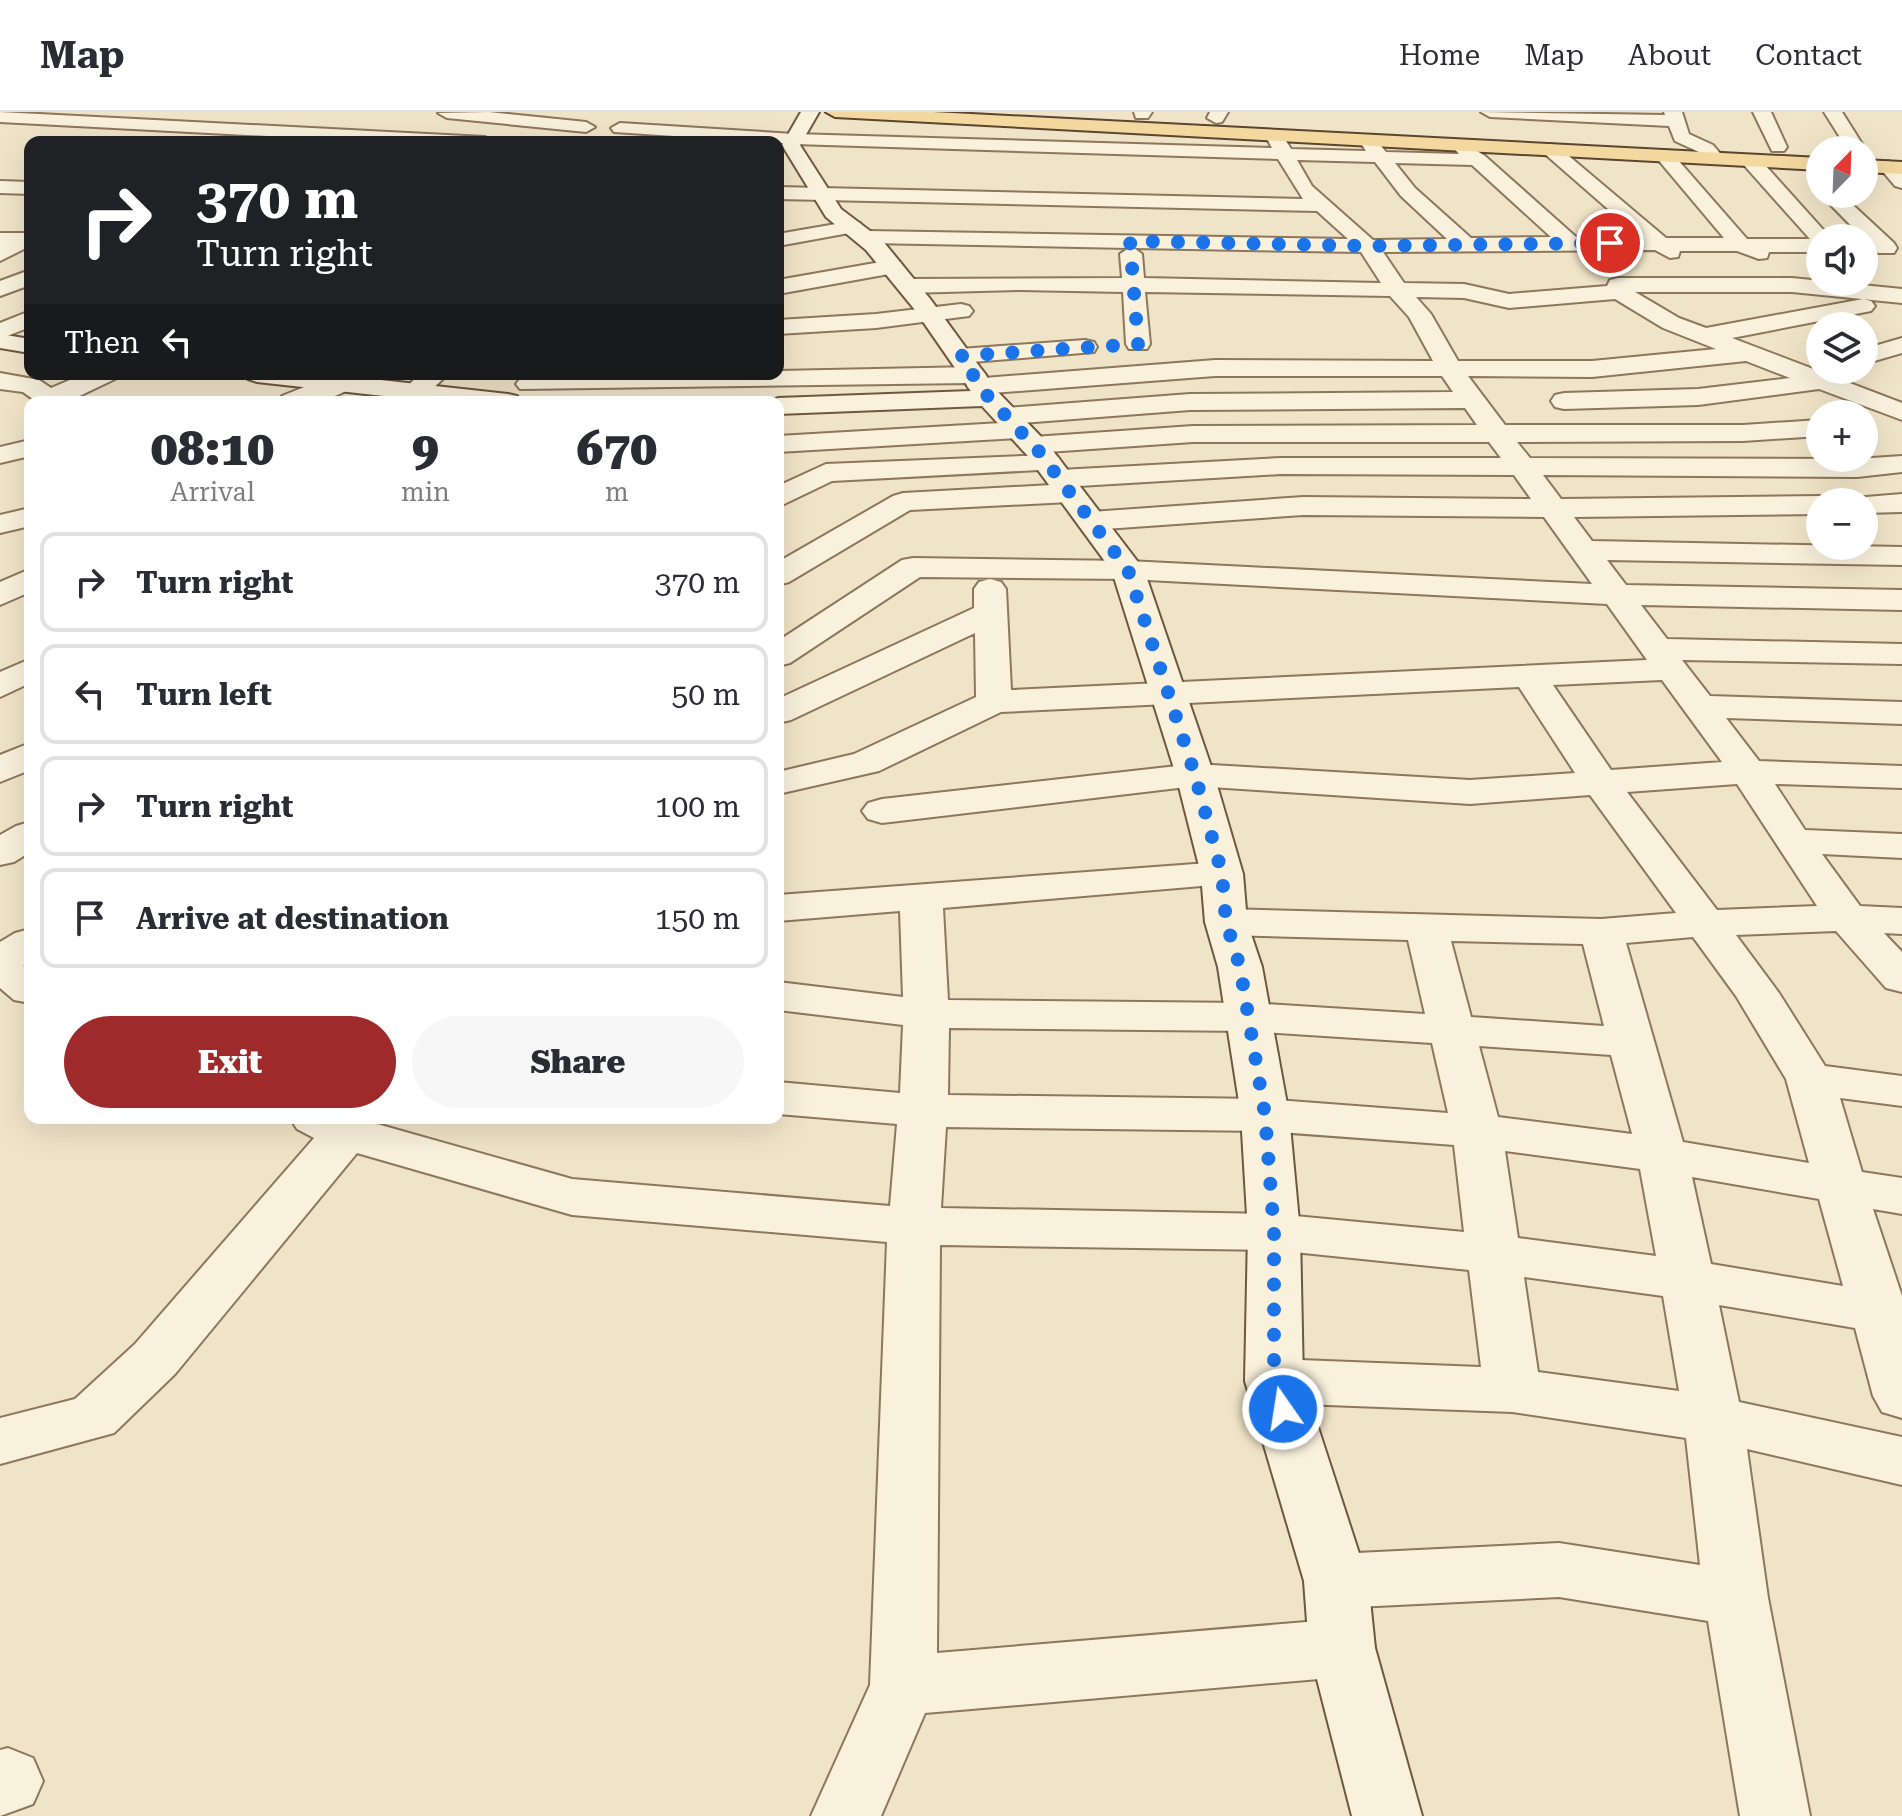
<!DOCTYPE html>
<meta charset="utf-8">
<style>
:root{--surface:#fff;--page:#f7f7f7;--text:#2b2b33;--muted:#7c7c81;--line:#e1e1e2;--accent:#9e2a2b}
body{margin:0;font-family:"Roboto Serif",serif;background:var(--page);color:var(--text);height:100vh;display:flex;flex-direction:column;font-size:30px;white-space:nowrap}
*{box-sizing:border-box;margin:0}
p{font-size:26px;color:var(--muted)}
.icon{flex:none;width:44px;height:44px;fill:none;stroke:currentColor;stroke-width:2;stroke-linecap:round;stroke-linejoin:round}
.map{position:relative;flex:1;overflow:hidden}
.side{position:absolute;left:24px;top:284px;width:760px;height:728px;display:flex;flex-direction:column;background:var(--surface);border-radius:16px;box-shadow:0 8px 32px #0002}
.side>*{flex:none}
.top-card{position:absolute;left:24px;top:24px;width:760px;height:244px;border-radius:16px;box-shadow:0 8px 32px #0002;background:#202124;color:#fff;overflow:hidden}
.needle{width:52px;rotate:23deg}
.buttons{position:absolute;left:1806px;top:24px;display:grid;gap:16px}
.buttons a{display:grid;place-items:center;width:72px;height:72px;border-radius:50%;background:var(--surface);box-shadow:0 8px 32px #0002;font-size:40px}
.pin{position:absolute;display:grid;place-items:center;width:68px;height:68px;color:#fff;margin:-34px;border:4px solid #fff;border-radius:50%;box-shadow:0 2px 8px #0007}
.me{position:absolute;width:88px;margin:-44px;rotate:347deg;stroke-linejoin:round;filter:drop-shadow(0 0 6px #0008)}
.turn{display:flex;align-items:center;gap:28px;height:168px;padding:0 40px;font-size:36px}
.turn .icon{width:104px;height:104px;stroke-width:2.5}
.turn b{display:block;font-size:56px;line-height:68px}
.then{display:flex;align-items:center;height:76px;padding:0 40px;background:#0003;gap:16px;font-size:30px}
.eta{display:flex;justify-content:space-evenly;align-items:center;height:136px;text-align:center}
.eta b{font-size:48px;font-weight:800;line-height:56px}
.cta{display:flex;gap:16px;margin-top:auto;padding:16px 40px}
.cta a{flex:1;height:92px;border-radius:48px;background:var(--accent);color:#fff;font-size:32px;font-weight:800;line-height:92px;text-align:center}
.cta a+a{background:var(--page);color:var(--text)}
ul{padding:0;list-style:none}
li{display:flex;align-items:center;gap:24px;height:100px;margin:0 16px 12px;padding:0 24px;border:4px solid var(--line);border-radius:16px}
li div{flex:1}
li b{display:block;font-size:30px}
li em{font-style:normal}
header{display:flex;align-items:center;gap:48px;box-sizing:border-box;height:112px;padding:0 40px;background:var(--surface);border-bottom:2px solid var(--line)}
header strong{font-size:38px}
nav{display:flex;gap:44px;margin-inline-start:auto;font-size:28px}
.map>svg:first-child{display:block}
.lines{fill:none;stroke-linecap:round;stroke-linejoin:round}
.street-casing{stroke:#8d765c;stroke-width:4}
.secondary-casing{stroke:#6f573f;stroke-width:4}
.primary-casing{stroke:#5b4430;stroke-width:4}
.street{fill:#faf1dc;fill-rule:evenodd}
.secondary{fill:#faf1dc;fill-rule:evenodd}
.primary{fill:#f3d9a0;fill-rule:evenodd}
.route{stroke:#1a73e8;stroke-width:14;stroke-dasharray:0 25.2}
</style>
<header>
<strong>Map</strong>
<nav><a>Home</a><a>Map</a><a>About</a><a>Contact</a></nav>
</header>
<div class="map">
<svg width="1902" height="1704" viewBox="0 0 1902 1704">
<rect width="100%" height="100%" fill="#f0e4c8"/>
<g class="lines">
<g class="street-casing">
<path id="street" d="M0,0L485,25L494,30H381L0,10Z
M489,0L586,10L595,15L586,20L447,6L438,1Z
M1134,0H1152L1148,6H1136Z
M1210,0H1228L1222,10L1216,11L1207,6Z
M1481,0L1665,3L1664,0H1682L1689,22L1713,33L1724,46L1722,50H1708L1701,41L1675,29L1669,14L1490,5Z
M1753,0H1771L1787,35L1784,39H1772Z
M1824,0H1842L1866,38L1864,41V38H1848Z
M620,11L794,22L1272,36L1265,23L1274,18L1280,19L1291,37L1366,39L1362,33L1371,28L1377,29L1386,40L1459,42L1451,33L1460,28L1485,44L1576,125H1640L1545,42L1542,38L1551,32L1557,34L1666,126H1724L1655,44L1664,38L1671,40L1747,127H1810L1743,52L1741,48L1743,44H1757L1827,122L1831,126H1820V140H1769L1767,146L1759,147L1737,139H1680L1678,145L1670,146L1655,138L1383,140L1404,171L1464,172L1509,182L1607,174L1610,168L1618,166H1792L1902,177V191L1792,180H1635L1679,206L1706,216L1863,187L1871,189L1875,194L1871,199L1732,226L1902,291V308L1819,277L1698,293L1564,297L1555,295L1551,289L1555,283L1564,281L1698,277L1790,266L1746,249L1592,265L1468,264L1505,313H1743L1820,308V324L1743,329L1517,330L1530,346L1857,347L1902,344V360L1857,365L1543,363L1561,387L1820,384L1833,390H1820V402L1574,405L1592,429L1902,435V453L1607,448L1626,473L1902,478V498L1641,493L1667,527L1902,532V552L1682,548L1710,584L1902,590V612L1726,606L1759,649L1902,654V676L1775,672L1805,718L1902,722V746L1822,742L1860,794L1902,796V822L1884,821L1902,840V880L1886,876L1836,819L1736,823L1779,881L1825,954L1902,964V994L1840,986L1862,1060L1902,1066V1102L1873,1097L1902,1184V1306L1882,1300L1873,1284L1855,1216L1719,1193L1739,1290L1902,1325V1373L1747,1337L1768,1486L1810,1704H1740L1708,1509L1559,1485L1336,1496L1314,1488L1304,1469L1314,1450L1336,1442L1559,1431L1700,1453L1686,1326L1512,1300L1274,1291L1254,1284L1245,1269L1254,1254L1274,1247L1481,1255L1469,1158L1274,1138L940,1133L937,1541L1342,1507L1365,1516L1375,1536L1365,1556L1342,1565L925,1601L881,1704H811L870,1573L887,1130L572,1103L357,1041L175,1262L114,1321L0,1352V1306L75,1287L135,1232L314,1026L297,1017L290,1006H356L572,1067L890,1094L897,1012L778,1002V970L900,981L903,913L778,898V870L903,885L900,799L778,809V783L1222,750L1237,753L1243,762L1237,771L943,796L948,888L1248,891L1425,902L1408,828L1226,823L1211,819L1205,810L1211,801L1226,797L1601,807L1676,801L1590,683L1470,692L1195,674L882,711L868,707L862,699L868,691L882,687L1195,652L1470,668L1575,661L1519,575L1001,600L879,659L778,682V660L854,642L976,585L975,521L791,608L778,611V587L974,496V477L979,470L990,467L1001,470L1006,477L1011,578L1647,548L1607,492L1128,467L920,465L790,551L778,554V529L902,448L913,446L1128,449L1592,472L1544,405L1303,403L1091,418L1080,415L1076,409L1080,403L1091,400L1303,385L1531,387L1514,363L1281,362L1079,374L1085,381L1080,387L1070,390L910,398L789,470L778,473V450L893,384L903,381L1051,373L1046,367L1050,361L1060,358L1281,346H1501L1489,330H1193L1033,341L1023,339L1019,333L1023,327L1033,325L1193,314L1477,313L1465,296L1190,298L1022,311L1033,318L1029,324L1019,326L778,340V324L1001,311L992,304L996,298L1005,296L1190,282L1453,280L1442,264H1215L980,282L971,279L967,274L969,271L520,277L516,272L520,267L529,264L778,262V259L973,255L982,258L986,263L984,266L1215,248L1433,249L1409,205L1390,184L1145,180L1150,232L1147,237H1129L1126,232L1123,180L1020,178L908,181L900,179L897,174L900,169L908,167L1122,166L1120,142L1129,136L868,131L857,125L868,119L1348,127L1317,99L778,87V75L1303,87L1278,47L794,32L614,20L611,16ZM1297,48L1375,50L1401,84L1447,127L1373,128L1312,74ZM1395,51L1472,53L1551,125L1471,126L1415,76ZM1134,136L1361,140L1381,171L1144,166L1142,142ZM1416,185L1464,186L1509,196L1615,187L1663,216L1716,237L1592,249H1458L1431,202ZM1662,568L1722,650L1611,658L1553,573ZM1737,672L1817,794L1717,798L1627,680ZM1693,825L1736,884L1786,967L1809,1051L1683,1030L1626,831ZM1451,829L1583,832L1604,914L1471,905ZM949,916L1248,919L1432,931L1448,1001L1265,987L948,983ZM1479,934L1611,943L1632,1022L1498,1005ZM946,1015L1265,1019L1454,1033L1464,1120L1274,1102L941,1096ZM1505,1039L1640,1057L1656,1144L1518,1126ZM1692,1065L1819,1087L1843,1174L1711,1152ZM1524,1165L1663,1184L1679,1279L1538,1260Z
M1888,49L1902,59V76L1895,74L1879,55Z
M0,69L30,70V82L0,81Z
M1820,82H1841L1894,131L1897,136L1894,141H1878Z
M853,109L860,111L863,115L860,119L778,134V122Z
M0,121H30V134L0,149Z
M892,148L900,150L903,155L900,160L778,182V168Z
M30,158V173L0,184V169Z
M961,192L969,194L973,199L969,204L876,216L778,222V208L876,202Z
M30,199V215L0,227V211Z
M1902,226V241L1864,252V237Z
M1085,228L1094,230L1097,235L1094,240L960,251L951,249L948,244L951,239L960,237Z
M0,261L39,268L51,276L84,262H119L115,267L67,290H37L23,280L0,277Z
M336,262H365C345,290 308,290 278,290L282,284Z
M420,262H448L423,286H405L401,280Z
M30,328V344L0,351V335Z
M1048,343L1058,345L1062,351L1058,357L832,369L778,395V374L826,352Z
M1902,382V400L1864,401V390H1851L1854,386Z
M30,396V414L0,421V403Z
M30,457V480L0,493V470Z
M30,547V571L0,585V560Z
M30,631V658L0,670V643Z
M30,710V740L14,750L0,753V723L16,714Z
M30,817V849L23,854L30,856V891L14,888L0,876V830L15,821Z
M8,1636L33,1646L43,1669L33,1692L0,1704V1638Z"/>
</g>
<g class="secondary-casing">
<path id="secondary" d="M801,0H819L800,33L841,97L882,128L931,188L998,280L1047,331L1144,458L1214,663L1243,762L1247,810L1262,855L1289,1003L1300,1120L1303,1269L1368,1469L1375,1536L1422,1704H1352L1309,1536L1304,1469L1245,1269L1248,1120L1241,1003L1218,855L1205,810L1201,762L1176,663L1112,459L1027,343L982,294L778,302V290H768L778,286L971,279L915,198L866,138L826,105L782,33Z
M0,222L30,227V241L0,236Z
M244,262H326L508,282L517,284L521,290H438L257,270L248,267Z"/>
</g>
<g class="primary-casing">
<path id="primary" d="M826,0H933L1820,46V58L835,5Z
M1864,48L1902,50V62L1864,60Z"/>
</g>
<use href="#street" class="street"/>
<use href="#secondary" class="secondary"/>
<use href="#primary" class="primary"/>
</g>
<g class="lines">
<path class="route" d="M1283,1297L1274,1269V1120L1265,1003L1240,855L1226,810L1222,762L1195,663L1128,458L1037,337L989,286L960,244L1138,232L1130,129L1368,134L1610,131"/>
</g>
</svg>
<div class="buttons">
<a><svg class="needle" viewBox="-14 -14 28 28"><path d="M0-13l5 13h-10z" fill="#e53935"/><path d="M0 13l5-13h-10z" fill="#7c7c81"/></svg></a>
<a><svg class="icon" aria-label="sound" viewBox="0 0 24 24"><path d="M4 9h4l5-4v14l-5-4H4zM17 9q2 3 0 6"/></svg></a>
<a><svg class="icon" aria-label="layers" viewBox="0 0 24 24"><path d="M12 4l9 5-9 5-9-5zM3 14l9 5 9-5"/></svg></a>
<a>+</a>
<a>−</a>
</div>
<div class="pin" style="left:1610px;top:131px;background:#d93025"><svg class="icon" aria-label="arrive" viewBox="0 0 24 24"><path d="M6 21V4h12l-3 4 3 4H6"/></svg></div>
<svg class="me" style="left:1283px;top:1297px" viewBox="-20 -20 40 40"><circle r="17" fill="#1a73e8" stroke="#fff" stroke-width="3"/><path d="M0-11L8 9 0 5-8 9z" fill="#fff"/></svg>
<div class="top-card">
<div class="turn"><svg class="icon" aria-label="right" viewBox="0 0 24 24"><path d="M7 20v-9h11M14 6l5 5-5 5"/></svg><div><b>370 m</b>Turn right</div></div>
<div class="then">Then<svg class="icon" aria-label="left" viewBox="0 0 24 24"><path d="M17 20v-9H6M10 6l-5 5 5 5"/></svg></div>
</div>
<section class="side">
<div class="eta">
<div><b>08:10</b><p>Arrival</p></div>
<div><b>9</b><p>min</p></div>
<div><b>670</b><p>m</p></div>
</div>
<ul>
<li><svg class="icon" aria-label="right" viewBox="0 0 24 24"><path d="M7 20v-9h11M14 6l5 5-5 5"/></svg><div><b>Turn right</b></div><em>370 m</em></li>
<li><svg class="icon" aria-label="left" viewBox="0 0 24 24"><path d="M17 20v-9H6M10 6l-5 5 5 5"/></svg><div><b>Turn left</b></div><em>50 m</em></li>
<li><svg class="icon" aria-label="right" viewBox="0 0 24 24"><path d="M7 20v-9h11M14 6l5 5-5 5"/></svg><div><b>Turn right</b></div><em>100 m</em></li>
<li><svg class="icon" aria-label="arrive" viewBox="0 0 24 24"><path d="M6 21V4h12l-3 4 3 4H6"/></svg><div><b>Arrive at destination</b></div><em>150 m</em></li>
</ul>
<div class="cta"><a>Exit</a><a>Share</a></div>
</section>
</div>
